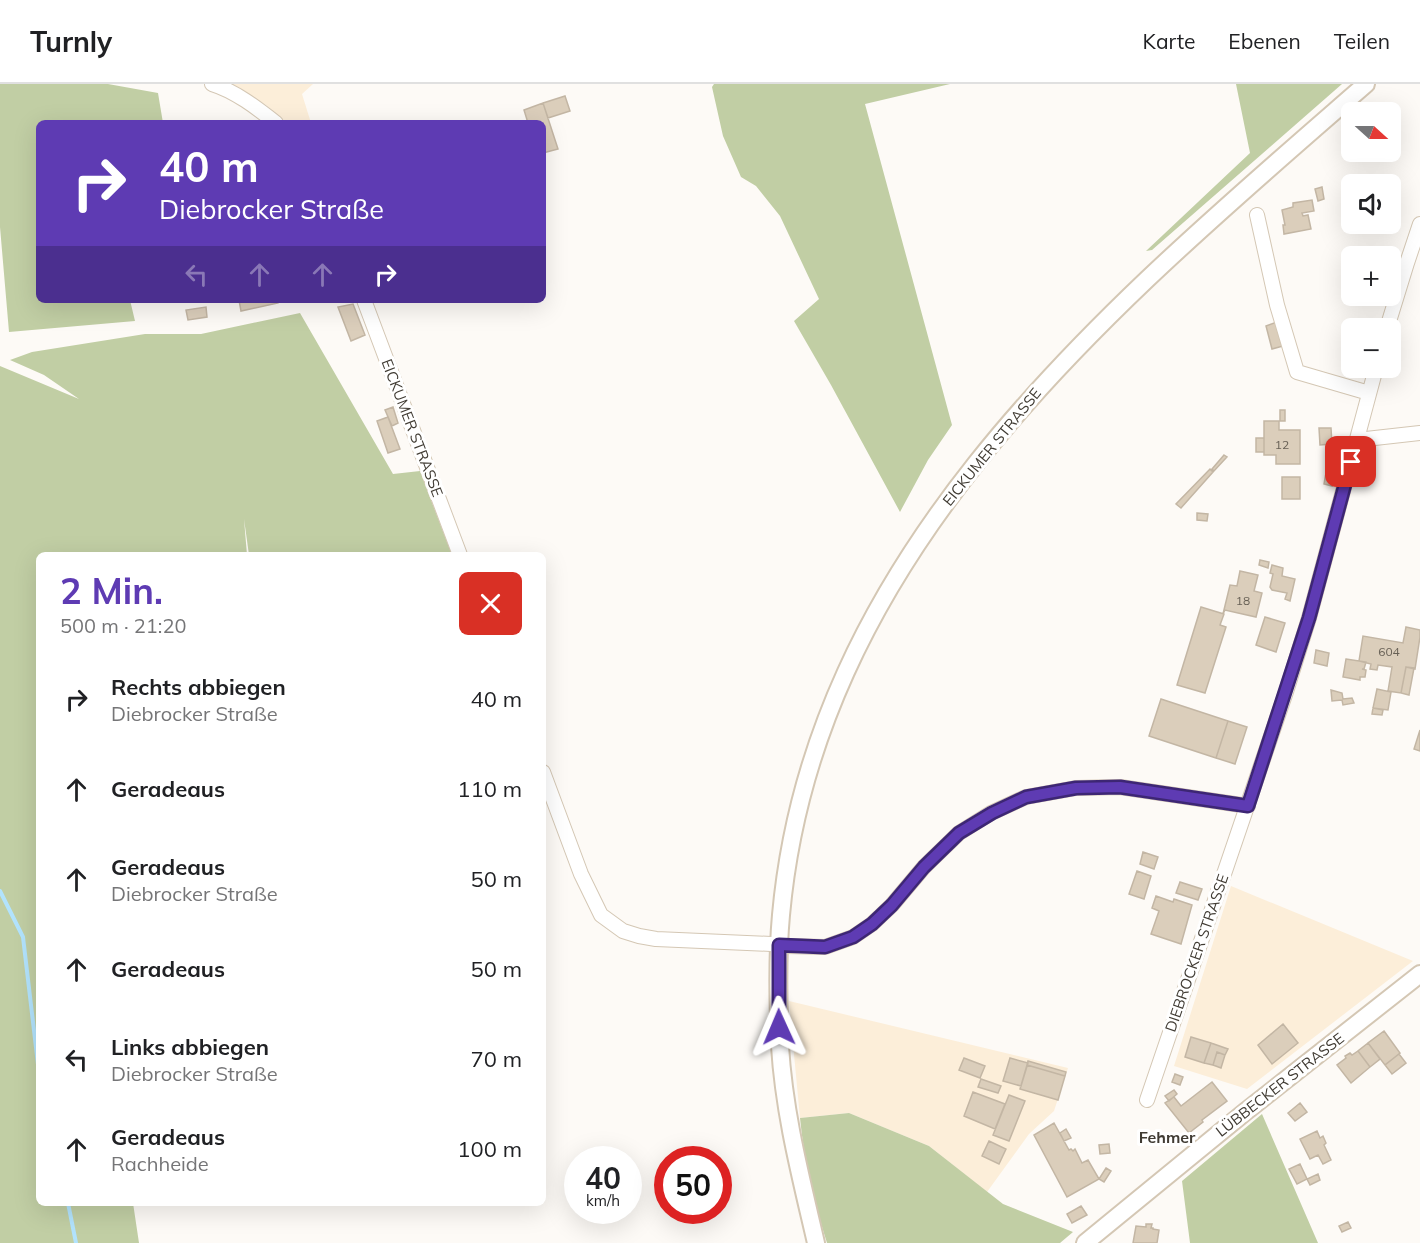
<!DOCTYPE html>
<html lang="de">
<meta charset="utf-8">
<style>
:root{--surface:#fff;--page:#f2f2f2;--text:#202124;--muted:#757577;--line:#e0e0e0;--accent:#5e3bb3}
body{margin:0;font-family:Mulish,sans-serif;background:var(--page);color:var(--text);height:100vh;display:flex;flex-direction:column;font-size:22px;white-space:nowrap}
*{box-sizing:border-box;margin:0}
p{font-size:20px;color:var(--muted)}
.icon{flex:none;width:33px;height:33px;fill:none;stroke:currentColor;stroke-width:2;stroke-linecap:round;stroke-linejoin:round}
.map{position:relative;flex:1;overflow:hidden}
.panel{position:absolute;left:36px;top:468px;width:510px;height:654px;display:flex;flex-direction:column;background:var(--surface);border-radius:9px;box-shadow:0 6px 24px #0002}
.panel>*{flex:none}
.top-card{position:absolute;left:36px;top:36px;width:510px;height:183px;border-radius:9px;box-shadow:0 6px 24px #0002;background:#5e3bb3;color:#fff;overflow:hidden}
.needle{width:39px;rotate:111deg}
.buttons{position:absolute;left:1341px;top:18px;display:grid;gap:12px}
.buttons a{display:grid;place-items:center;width:60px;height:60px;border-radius:9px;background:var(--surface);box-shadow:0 6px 24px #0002;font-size:30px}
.speed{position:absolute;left:564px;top:1062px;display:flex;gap:12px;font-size:30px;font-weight:700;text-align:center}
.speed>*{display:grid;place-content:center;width:78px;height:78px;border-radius:50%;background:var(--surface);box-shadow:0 6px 24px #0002;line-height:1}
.speed small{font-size:15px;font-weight:400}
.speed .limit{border:9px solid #d22;background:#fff;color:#111}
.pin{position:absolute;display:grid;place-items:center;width:51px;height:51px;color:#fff;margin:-26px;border-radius:12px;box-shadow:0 3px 9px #0006}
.me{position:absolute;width:66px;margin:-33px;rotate:359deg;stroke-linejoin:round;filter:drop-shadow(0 0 4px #0008)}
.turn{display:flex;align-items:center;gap:21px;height:126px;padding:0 24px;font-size:27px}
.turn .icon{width:78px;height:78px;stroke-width:2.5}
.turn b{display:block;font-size:42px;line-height:51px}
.lanes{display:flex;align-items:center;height:57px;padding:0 24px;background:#0003;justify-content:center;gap:30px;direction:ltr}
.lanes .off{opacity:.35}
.round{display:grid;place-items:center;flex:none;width:63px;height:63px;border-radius:9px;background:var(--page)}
.head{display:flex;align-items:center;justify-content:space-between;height:102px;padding:0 24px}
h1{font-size:36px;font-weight:700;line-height:45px;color:var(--accent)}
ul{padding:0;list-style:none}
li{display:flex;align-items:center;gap:18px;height:90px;padding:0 24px}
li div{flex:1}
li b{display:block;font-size:22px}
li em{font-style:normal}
header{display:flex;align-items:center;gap:36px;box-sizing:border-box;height:84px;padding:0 30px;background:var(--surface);border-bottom:2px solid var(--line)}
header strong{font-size:28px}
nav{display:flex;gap:33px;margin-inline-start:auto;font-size:21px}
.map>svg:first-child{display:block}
.built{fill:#fceed9}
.green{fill:#c1cea4}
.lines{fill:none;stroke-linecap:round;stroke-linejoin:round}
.stream{stroke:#b2e3fd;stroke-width:4}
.building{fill:#dbcebb;stroke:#c3b6a4;stroke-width:1.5}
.minor-casing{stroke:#d4c7b4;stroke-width:16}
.major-casing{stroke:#d4c7b4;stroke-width:20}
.minor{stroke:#fff;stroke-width:14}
.major{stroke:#fff;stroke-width:16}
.route-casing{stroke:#3d2674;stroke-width:15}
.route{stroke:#5e3bb3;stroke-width:10}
.labels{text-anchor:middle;stroke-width:6;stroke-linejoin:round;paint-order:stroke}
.number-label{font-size:12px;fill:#676055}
.street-label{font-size:15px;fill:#403b33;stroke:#fff}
.neighbourhood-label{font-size:16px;font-weight:bold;fill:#403b33;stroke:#fff}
</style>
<header>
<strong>Turnly</strong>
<nav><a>Karte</a><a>Ebenen</a><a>Teilen</a></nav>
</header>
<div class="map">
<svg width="1420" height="1159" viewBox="0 0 1420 1159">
<rect width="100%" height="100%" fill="#fdfaf6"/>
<path class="built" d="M229,0H313L302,10L311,39H287L266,21Z
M1231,802L1413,877L1247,1005L1174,982Z
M789,917L1068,984L1054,1027L1029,1050L987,1108L929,1062L849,1029L800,1034Z"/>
<path class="green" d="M0,0H108L158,9L163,39H39V216H130L135,237L9,248L0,143Z
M714,0H950L865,20L952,341L928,376L900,428L831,301L794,237L819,215L780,132L756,102L741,93L723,52L712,3Z
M1236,0H1342L1152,166L1146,167L1250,69Z
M300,229L393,390L420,387L452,471H249L244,435L247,471H39V1119H133L139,1159H0V282L79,315L44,291L10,276L32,268L145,250H201Z
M849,1029L929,1062L1003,1120L1073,1148L1060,1159H827C814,1118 804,1076 800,1034Z
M1262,1030L1318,1159H1190L1182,1097Z"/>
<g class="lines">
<path class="stream" d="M0,807L23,853L39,989
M68,1119L76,1159"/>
</g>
<path class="building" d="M565,12L570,27L548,34L543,19Z
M543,19L558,65L543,69V39H528L524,26Z
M1322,103L1324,115L1318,117L1315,105Z
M1312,116L1314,127L1302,129L1303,132L1308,131L1311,145L1284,150L1283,141H1285L1282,126L1293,123V119Z
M239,216H278V219L241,227Z
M353,220L365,251L351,257L338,223Z
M206,223L207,233L188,236L186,226Z
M1277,238L1283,262L1272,265L1266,242Z
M393,323L398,339L392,342L385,326Z
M1280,326H1285V337H1280Z
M388,333L400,365L388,369L377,337Z
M1264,337H1279V346H1300V380H1276V371H1264Z
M1319,344H1331L1332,360L1320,361Z
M1256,354H1264V368H1256Z
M1224,371L1227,373L1214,387L1212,385Z
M1210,385L1213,388L1181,424L1176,420Z
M1326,389L1334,391L1332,402L1324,400Z
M1282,393H1300V415H1282Z
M1197,429L1208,430L1207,437L1197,436Z
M1260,476L1269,478L1268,484L1259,481Z
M1272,481L1283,484L1282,492L1295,495L1290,517L1285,515L1287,509L1272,506L1270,503L1273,490L1270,489Z
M1240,487L1258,491L1254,507L1262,509L1256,533L1225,526L1223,530L1230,501L1237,502Z
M1201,523L1224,530L1220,541L1226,543L1205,609L1177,601Z
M1265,533L1285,539L1276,568L1256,561Z
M1406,543L1420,546V553L1415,585L1406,583L1401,609L1388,607L1392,583L1378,581L1377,586L1370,585L1371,580L1359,577L1363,552L1403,559Z
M1316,566L1329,569L1327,582L1314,579Z
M1346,575L1366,578L1364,585H1362L1366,586L1365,593H1360V596L1343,593Z
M1406,583L1414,584L1409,611L1401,609Z
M1377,605L1391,608L1388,626L1373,624Z
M1331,606L1342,609L1343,615L1352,614L1354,619L1343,621L1342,616L1332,617Z
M1161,615L1228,637L1216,674L1149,652Z
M1373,624L1383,626L1382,631L1372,630Z
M1228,637L1247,643L1235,680L1216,674Z
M1420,646V667L1414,665Z
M1143,768L1158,773L1154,785L1140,780Z
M1137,787L1151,792L1144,815L1129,810Z
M1180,798L1202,805L1198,816L1176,809Z
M1156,812L1173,818L1174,815L1192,821L1181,860L1151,850L1159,827L1152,824Z
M1283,940L1298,959L1272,980L1258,961Z
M1384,947L1400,969L1385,981L1368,959Z
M1191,953L1211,959L1204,979L1185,973Z
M1211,959L1228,965L1225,971L1217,968L1213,981L1204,979Z
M1368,959L1380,975L1370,983L1358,967Z
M1358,967L1370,983L1351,999L1337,981L1346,974L1345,972L1350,969L1352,971Z
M1217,968L1225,971L1221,984L1213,981Z
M1399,970L1406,979L1392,990L1385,981Z
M964,974L985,982L980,994L959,986Z
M1010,974L1028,979L1021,1002L1003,997Z
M1028,977L1066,988L1065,992L1027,981Z
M1027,981L1065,992L1058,1016L1020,1005Z
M1175,990L1183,993L1180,1001L1172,998Z
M981,995L1001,1002L998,1009L978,1003Z
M1212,998L1227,1017L1202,1036L1203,1038L1189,1049L1165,1019L1174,1013L1181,1022Z
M1174,1006L1177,1010L1169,1017L1165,1012Z
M973,1008L1005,1020L995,1045L964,1032Z
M1009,1011L1025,1017L1009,1057L993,1051Z
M1300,1019L1307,1028L1295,1037L1288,1029Z
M1054,1039L1069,1066L1071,1065L1073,1067L1075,1065L1082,1079L1088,1076L1099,1095L1067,1113L1034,1051Z
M1066,1045L1071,1054L1064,1057L1060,1049Z
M1317,1047L1320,1054L1323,1052L1326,1059L1324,1061L1331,1076L1323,1080L1318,1071L1310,1075L1300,1055Z
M989,1057L1006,1065L999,1080L982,1072Z
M1109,1060L1110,1069L1100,1070L1099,1061Z
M1300,1080L1307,1095L1297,1100L1289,1085Z
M1106,1084L1111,1087L1104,1098L1099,1095Z
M1318,1090L1320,1096L1310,1101L1307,1095Z
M1081,1122L1087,1131L1072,1139L1067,1130Z
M1348,1138L1351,1144L1342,1148L1339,1142Z
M1146,1140H1152L1151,1144H1153V1145L1159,1146L1157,1159H1133L1136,1142L1146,1143Z"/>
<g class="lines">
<g class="minor-casing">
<path id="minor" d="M212,0C235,7 257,24 276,39
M1257,131L1277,221L1297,288L1369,309
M364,216L460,471
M1387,244L1407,179L1420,140
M1357,356L1420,349
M543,688L581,790L601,831L623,847L639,852L656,855L771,860L787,862L825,863L853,853L872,840L892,821L924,783L959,749L991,729L1026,713L1076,704L1120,703L1248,722
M1147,1016L1286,608L1309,534L1376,284"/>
</g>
<g class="major-casing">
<path id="major" d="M816,1159C801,1094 784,1029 780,962C778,919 777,874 781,831C814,466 1109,224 1366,0
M1085,1159L1245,1028L1420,890"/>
</g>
<use href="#minor" class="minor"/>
<use href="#major" class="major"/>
</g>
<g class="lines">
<g class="route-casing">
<path id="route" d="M779,943V861L825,863L853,853L872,840L892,821L924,783L959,749L992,729L1026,713L1076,704L1120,703L1248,722L1309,534L1351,378"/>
</g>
<use href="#route" class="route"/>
</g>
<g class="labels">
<g class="number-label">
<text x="1282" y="365">12</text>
<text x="1243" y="521">18</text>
<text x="1389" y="572">604</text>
</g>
<g class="street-label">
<text transform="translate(412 344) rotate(69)" y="5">EICKUMER STRASSE</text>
<text transform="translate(992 363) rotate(-51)" y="5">EICKUMER STRASSE</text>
<text transform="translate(1197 869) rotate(-71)" y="5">DIEBROCKER STRASSE</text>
<text transform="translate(1280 1001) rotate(-38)" y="5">LÜBBECKER STRASSE</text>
</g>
<g class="neighbourhood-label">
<text x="1167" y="1059">Fehmer</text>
</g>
</g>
</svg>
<div class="buttons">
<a><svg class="needle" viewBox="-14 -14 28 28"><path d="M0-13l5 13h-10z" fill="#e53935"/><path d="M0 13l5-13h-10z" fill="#757577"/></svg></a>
<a><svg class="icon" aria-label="sound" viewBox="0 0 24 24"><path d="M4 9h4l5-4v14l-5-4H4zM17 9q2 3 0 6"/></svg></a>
<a>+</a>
<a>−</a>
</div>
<div class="speed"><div>40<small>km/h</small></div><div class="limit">50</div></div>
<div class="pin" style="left:1351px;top:378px;background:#d93025"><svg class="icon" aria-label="arrive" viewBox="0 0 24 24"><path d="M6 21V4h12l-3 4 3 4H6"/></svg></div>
<svg class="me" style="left:779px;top:943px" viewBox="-20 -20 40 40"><path d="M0-17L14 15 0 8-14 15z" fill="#5e3bb3" stroke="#fff" stroke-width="4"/></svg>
<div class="top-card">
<div class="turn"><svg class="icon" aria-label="right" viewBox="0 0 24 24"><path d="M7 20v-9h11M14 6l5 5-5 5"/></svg><div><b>40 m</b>Diebrocker Straße</div></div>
<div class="lanes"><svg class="icon off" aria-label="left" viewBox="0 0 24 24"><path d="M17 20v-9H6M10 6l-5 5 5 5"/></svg><svg class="icon off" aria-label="ahead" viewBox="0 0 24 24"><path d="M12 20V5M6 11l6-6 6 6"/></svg><svg class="icon off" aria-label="ahead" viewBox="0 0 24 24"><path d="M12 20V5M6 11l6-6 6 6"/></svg><svg class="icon" aria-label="right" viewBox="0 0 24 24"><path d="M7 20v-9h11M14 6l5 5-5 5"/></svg></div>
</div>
<section class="panel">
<div class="head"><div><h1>2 Min.</h1><p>500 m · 21:20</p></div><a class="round" style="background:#d93025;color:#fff"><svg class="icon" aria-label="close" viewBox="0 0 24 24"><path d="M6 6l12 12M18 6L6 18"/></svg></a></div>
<ul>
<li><svg class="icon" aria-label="right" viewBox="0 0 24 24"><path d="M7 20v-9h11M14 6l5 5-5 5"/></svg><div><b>Rechts abbiegen</b><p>Diebrocker Straße</p></div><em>40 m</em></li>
<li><svg class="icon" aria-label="ahead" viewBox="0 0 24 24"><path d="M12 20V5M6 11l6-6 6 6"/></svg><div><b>Geradeaus</b></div><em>110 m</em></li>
<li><svg class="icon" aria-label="ahead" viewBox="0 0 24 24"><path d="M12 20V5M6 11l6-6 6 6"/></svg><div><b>Geradeaus</b><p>Diebrocker Straße</p></div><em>50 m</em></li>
<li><svg class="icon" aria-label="ahead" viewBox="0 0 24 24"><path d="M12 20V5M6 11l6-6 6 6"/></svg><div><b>Geradeaus</b></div><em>50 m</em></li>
<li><svg class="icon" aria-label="left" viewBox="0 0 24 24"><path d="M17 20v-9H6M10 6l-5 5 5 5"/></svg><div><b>Links abbiegen</b><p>Diebrocker Straße</p></div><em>70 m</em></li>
<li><svg class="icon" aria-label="ahead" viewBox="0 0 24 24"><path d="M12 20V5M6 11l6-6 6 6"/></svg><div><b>Geradeaus</b><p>Rachheide</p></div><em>100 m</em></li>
</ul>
</section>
</div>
